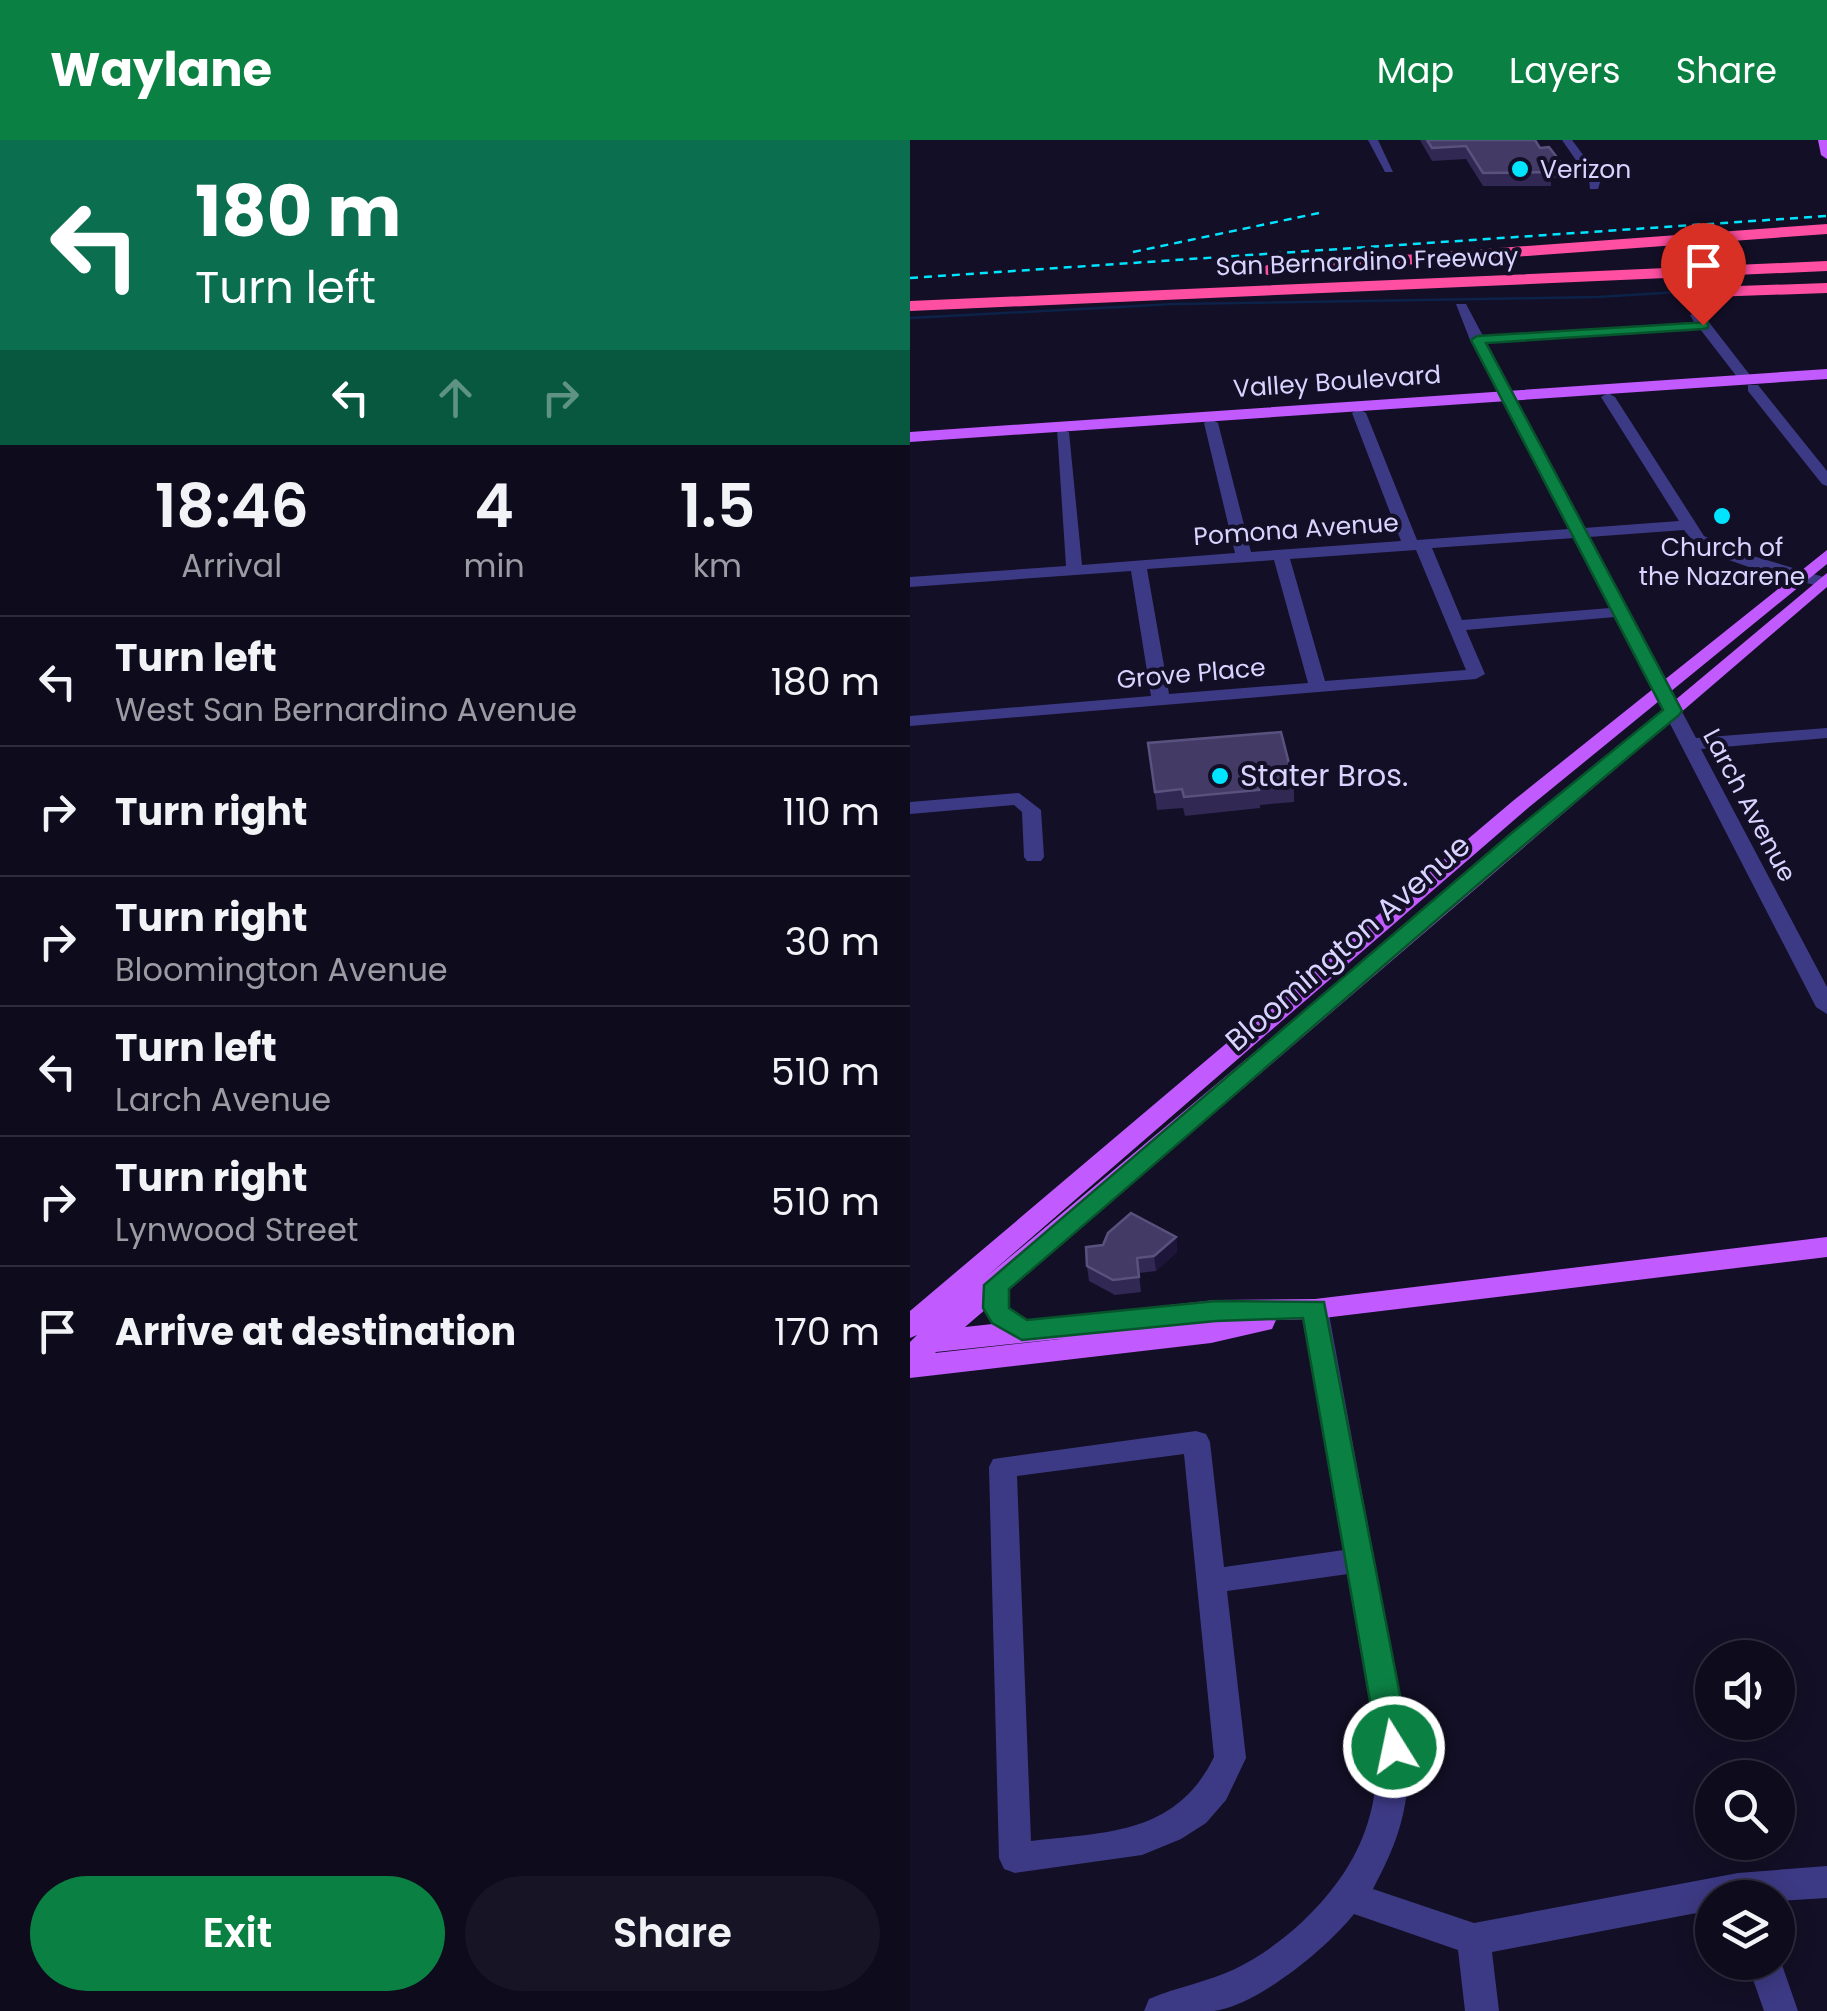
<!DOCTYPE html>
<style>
:root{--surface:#0e0b1c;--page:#171425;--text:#f1f3f6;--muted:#9b9ba3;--line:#2e2b3b;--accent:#0b8043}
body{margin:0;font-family:Poppins,sans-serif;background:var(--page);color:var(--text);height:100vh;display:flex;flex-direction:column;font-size:38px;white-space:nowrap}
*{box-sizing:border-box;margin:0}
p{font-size:32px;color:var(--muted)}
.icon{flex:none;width:55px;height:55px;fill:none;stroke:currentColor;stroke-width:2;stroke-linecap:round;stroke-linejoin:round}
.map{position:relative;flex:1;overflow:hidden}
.sheet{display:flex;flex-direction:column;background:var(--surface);width:910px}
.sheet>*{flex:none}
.guide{background:#0b6e4f;color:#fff;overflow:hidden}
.tools{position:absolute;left:785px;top:1500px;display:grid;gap:20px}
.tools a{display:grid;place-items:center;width:100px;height:100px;border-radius:50%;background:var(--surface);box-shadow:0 5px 25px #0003,0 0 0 2px var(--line);font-size:50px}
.pin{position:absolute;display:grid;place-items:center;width:85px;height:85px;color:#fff;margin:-102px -42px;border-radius:50% 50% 50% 0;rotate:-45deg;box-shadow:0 0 10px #0007}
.pin .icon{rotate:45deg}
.me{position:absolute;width:110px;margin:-55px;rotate:350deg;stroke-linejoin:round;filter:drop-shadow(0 0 8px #0008)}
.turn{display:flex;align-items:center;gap:35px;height:210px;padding:0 30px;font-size:45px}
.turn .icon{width:130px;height:130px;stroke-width:2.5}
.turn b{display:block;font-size:70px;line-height:85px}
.lanes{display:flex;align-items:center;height:95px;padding:0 30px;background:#0003;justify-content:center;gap:50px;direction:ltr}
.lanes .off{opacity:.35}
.eta{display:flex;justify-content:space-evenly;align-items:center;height:170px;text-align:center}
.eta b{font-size:60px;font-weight:600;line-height:70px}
.primary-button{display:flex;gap:20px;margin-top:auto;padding:20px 30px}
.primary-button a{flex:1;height:115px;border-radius:60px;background:var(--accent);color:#fff;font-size:40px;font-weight:600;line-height:115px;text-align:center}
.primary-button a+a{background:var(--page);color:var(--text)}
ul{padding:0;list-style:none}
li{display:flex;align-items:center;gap:30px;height:130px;padding:0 30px;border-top:2px solid var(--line)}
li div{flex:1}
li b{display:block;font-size:38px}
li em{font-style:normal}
header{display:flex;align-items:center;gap:60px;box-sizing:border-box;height:140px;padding:0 50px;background:var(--accent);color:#fff}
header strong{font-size:48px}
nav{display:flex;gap:55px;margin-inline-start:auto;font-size:35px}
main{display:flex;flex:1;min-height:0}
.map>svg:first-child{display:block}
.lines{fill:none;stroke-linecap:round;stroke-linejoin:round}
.stream{stroke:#0c2248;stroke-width:2.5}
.minor{fill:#3d3a85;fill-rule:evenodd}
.major{fill:#c25bff;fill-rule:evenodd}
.highway{fill:#ff4fa3;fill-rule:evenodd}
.rail{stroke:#00e5ff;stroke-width:2.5;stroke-dasharray:8 6;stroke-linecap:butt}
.wall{fill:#312854}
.shaded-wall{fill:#1d163a}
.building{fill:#433a66;stroke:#5a527e;stroke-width:2.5}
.route{fill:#0b8043;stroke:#07532c;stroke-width:2.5}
.poi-dot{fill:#00e5ff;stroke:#130f26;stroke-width:4}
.labels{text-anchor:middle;stroke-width:8;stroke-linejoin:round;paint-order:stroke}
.far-poi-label{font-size:25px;fill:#d9d4ff;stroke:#130f26;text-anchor:start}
.far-street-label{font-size:25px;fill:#d9d4ff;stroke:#130f26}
.poi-label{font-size:30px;fill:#d9d4ff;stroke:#130f26;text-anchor:start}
.street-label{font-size:30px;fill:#d9d4ff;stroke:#130f26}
</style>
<header>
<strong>Waylane</strong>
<nav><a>Map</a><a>Layers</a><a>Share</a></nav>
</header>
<main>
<section class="sheet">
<div class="guide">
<div class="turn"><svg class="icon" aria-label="left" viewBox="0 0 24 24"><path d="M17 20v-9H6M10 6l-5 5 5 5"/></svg><div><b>180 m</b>Turn left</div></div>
<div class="lanes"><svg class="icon" aria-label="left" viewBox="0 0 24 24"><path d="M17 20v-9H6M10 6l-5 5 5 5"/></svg><svg class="icon off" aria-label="ahead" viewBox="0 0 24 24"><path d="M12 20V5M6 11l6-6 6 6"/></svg><svg class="icon off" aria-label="right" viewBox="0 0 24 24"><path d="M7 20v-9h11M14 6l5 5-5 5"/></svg></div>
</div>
<div class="eta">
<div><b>18:46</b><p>Arrival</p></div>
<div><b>4</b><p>min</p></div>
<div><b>1.5</b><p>km</p></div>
</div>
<ul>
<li><svg class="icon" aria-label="left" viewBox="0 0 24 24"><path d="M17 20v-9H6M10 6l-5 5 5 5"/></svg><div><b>Turn left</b><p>West San Bernardino Avenue</p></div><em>180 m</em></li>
<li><svg class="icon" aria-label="right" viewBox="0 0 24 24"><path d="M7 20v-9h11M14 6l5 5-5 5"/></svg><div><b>Turn right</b></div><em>110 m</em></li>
<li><svg class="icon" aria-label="right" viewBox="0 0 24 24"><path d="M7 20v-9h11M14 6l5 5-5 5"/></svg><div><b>Turn right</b><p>Bloomington Avenue</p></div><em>30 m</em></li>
<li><svg class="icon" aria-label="left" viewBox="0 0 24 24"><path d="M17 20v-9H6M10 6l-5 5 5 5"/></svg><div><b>Turn left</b><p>Larch Avenue</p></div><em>510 m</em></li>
<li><svg class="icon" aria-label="right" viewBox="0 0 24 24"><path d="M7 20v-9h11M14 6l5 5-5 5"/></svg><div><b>Turn right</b><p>Lynwood Street</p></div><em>510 m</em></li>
<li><svg class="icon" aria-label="arrive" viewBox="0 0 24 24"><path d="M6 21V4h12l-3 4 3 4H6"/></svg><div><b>Arrive at destination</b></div><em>170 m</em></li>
</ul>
<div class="primary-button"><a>Exit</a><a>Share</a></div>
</section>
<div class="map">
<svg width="917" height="1871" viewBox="0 0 917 1871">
<rect width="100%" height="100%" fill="#130f26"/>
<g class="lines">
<path class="stream" d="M0,178L264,164L688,157L769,152"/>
<path class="minor" d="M458,0H468L483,32H475Z
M652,0H662L691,39L688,49H680L679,39Z
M546,164H556L573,196L784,182L780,175L791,172L843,239L831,242L790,189L577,203L674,388L769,381L691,257L698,253L705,257L794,396L826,411L917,438V446L912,447C876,437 794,421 774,390L679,397L786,598L917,588V598L791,609L917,847V874L906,867L705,477L556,490L575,534L566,539L0,586V576L241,556L221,431L0,447V437L156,426L147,289L159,292L172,425L325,413L294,283L301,279L308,283L341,412L491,401L442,273L449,269L456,273L507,400L659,389L560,200ZM664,398L700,468L552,480L522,408ZM506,410L556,530L415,541L380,419ZM364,420L398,543L259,554L237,429Z
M838,245H848L917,331V346L912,344L838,251Z
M109,653L131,670L134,717L131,721H117L114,717L112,672L104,665L0,674V662Z
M405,1160L414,1162L418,1169L499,1607C499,1667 491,1696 463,1749L564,1783L828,1733L917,1726V1758L868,1761V1758H802V1770L582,1812L589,1871H555L548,1810L444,1774C417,1808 348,1865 304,1871C282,1871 257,1871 234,1871L239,1859C267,1847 297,1842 325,1829C361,1811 394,1784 419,1753C501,1654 458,1548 438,1434L317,1451L336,1618L316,1660L296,1683L271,1699L232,1715L105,1733L94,1729L89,1718L79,1327L83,1319L286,1291L296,1294L300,1302L314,1427L434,1410L392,1169L396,1162ZM274,1314L304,1617C266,1695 196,1692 121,1701L107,1336Z
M868,1814L871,1822L888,1871H854L837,1822H868Z"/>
<path class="major" d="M908,0H917V19L911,15Z
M917,229V239L0,302V292Z
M917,410V424L618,668L76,1137L917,433V447L55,1187L306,1160L405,1159L917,1097V1117L405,1179L366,1180L362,1189L301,1203L0,1238V1202L7,1195L0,1198V1171L604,660ZM159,1198L25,1213L26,1212Z"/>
<path class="highway" d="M917,84V94L357,135L349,130L357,125Z
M917,121V131L0,171V161Z
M917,143V153L772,158L764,153L772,148Z"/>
<path class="rail" d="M223,112L409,73
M0,138L917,76"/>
</g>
<path class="wall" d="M510,0H625L630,8L652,24L651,38H641V46H573L556,19L522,21Z
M238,603L384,643V662L350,665V668L275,676L273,668L247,670Z
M266,1097L267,1112L246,1131L229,1133L231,1152L205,1155L179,1141L177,1126Z"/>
<path class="shaded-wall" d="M266,1097L267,1112L246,1131L244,1116Z"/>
<path class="building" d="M517,0H625L630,8L639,7L652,24L637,25L642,32L573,33L556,6L522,8Z
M371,592L384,643L348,646L349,650L274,657L272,649L245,652L238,603Z
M221,1073L266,1097L244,1116L227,1118L229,1137L203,1140L177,1126L176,1107L193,1105L198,1093Z"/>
<path class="route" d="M798,182V188L793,189L576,203L772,571L769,575C543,762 323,958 99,1149V1168L117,1180L306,1161L414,1162L500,1607L495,1617L484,1621L473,1617L468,1607L393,1178L306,1181L112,1200L82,1183L73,1168L74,1145L604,691L753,570L561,200L567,196Z"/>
<g class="poi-dot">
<circle cx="610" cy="29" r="10"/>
<circle cx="812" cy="376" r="10"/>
<circle cx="310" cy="636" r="10"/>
</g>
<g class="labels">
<g class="far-poi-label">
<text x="630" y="38">Verizon</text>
<text x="812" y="416" text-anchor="middle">Church of<tspan x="812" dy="29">the Nazarene</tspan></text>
</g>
<g class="far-street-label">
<text transform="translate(457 121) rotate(-2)" y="9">San Bernardino Freeway</text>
<text transform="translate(427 241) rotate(-4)" y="9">Valley Boulevard</text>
<text transform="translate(386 389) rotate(-4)" y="9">Pomona Avenue</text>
<text transform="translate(281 533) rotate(-5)" y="9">Grove Place</text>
<text transform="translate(840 665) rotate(62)" y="9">Larch Avenue</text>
</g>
<g class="poi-label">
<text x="330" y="646">Stater Bros.</text>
</g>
<g class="street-label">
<text transform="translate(438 803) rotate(-41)" y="10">Bloomington Avenue</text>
</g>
</g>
</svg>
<div class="tools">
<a><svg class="icon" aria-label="sound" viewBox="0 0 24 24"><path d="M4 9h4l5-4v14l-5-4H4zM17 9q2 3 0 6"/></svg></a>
<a><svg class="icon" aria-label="search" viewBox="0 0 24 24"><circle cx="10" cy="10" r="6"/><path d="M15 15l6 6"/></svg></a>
<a><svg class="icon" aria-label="layers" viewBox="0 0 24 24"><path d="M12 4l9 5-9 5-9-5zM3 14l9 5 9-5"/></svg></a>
</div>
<div class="pin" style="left:793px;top:185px;background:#d93025"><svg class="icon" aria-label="arrive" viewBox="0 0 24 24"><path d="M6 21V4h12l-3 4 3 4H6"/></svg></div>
<svg class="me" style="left:484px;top:1607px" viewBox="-20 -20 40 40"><circle r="17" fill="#0b8043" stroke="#fff" stroke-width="3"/><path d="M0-11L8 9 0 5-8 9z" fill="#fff"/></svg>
</div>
</main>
